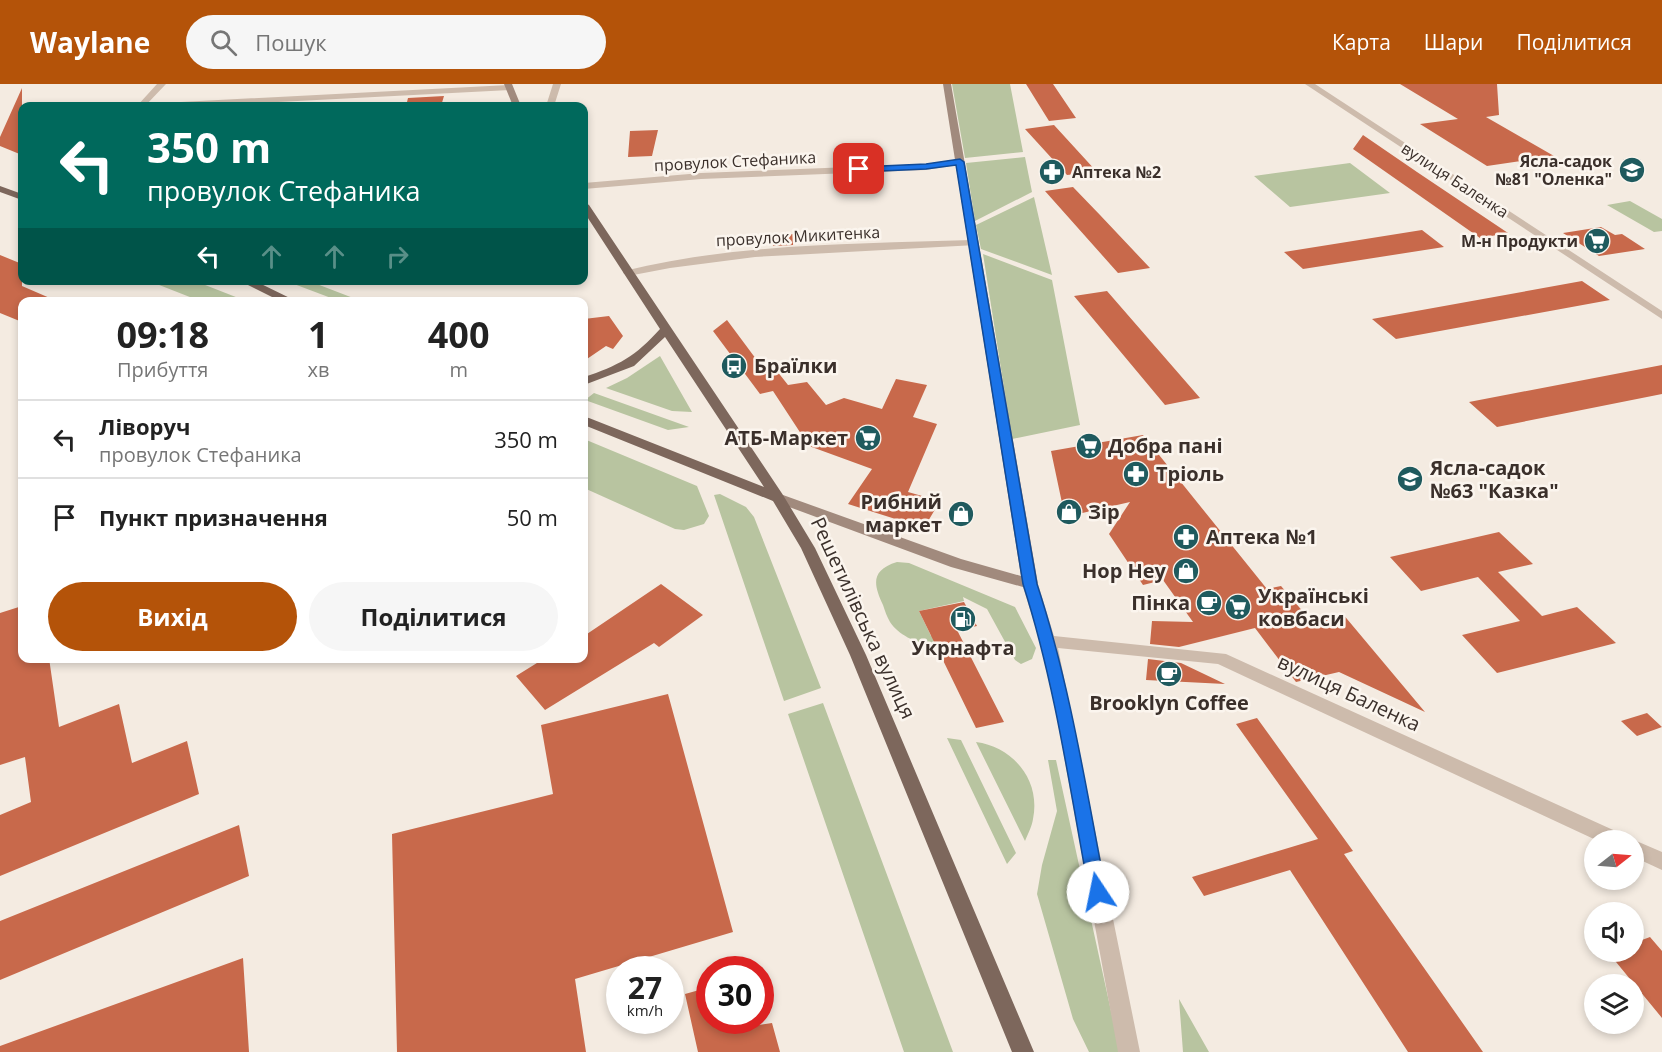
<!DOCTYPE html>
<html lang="uk">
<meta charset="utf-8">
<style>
:root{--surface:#fff;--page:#f6f6f6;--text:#222;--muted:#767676;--line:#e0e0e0;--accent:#b45309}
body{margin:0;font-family:"Open Sans",sans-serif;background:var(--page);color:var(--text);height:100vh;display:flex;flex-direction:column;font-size:22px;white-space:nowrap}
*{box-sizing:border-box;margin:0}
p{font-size:20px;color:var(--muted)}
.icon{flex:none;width:33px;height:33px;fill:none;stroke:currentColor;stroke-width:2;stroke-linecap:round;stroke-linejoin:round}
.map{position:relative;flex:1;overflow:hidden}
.panel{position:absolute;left:18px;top:213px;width:570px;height:366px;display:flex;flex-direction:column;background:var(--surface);border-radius:12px;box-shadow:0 3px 9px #0003}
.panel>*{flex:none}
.guide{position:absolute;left:18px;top:18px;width:570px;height:183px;border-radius:12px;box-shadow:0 3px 9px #0003;background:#00695c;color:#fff;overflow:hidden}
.needle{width:39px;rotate:73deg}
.buttons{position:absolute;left:1584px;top:746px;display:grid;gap:12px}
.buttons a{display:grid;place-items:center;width:60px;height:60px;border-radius:50%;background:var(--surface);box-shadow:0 3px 9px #0003;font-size:30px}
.speed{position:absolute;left:606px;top:872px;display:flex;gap:12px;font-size:30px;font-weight:700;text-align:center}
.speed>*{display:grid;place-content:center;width:78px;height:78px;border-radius:50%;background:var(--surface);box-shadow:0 3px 9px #0003;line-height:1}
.speed small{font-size:15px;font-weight:400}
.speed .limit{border:9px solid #d22;background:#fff;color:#111}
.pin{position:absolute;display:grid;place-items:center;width:51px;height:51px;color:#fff;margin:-26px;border-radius:12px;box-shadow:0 3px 9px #0006}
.me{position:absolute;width:66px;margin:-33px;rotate:349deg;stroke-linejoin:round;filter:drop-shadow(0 0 4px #0008)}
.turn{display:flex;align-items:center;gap:21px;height:126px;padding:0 30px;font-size:27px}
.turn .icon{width:78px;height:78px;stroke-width:2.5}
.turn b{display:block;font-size:42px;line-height:51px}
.lanes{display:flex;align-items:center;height:57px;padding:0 30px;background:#0003;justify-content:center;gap:30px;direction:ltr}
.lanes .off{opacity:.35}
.eta{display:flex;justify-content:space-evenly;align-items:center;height:102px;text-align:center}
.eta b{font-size:36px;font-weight:700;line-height:42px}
.button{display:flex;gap:12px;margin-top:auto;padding:12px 30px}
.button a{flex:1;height:69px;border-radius:36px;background:var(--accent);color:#fff;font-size:24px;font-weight:700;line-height:69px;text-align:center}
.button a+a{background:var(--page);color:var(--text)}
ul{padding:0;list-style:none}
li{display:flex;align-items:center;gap:18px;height:78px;padding:0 30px;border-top:2px solid var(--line)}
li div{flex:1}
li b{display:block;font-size:22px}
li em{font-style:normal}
header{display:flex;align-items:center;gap:36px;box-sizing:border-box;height:84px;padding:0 30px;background:var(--accent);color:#fff}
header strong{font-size:28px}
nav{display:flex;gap:33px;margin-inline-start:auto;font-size:21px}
.search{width:420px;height:54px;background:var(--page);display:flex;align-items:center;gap:15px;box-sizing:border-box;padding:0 21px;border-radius:33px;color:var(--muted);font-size:22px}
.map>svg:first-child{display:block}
.green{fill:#b8c4a0}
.building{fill:#c8694b}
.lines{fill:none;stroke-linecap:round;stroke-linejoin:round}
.street{fill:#cdbbac;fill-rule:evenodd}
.secondary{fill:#a18a7d;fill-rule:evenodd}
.primary{fill:#7d675c;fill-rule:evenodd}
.route{fill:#1a73e8;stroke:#114b97;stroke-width:1.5}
.labels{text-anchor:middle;stroke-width:5;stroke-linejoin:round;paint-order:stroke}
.far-street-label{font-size:16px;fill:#3b302b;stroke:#fbf5ee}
.far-poi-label{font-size:16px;font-weight:bold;fill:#3b302b;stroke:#fbf5ee;text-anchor:end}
.poi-label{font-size:20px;font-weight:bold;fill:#3b302b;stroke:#fbf5ee;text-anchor:start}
.street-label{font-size:20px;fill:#3b302b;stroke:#fbf5ee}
</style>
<header>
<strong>Waylane</strong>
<div class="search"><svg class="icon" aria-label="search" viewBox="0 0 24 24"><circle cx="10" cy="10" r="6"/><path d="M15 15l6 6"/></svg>Пошук</div>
<nav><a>Карта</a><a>Шари</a><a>Поділитися</a></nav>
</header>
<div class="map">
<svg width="1662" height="968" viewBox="0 0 1662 968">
<rect width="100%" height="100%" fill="#f4ebe1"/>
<path class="green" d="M952,0H1010L1023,68L965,74Z
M1025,73L1032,108L975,137L966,79Z
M1350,79L1390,109L1290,123L1254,92Z
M1034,113L1052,191L981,165L976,141Z
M1630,117L1662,135V147L1654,148L1607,121Z
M983,170L1052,196L1080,341L1012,355Z
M149,197H195L246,217H200Z
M286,197H309L361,217H339Z
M660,272L692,328L672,327L606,304L627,294Z
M594,309L689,343L668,346L585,316Z
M584,355L697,402L709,432L704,440L684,446L675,445L584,404Z
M720,410L746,423L754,433L821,604L784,617L714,411Z
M897,478L909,479L1015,523L1036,564L1032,575L1021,580L1015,576L987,525L963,513L964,517L919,527L931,552L951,548C947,552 942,557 936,559C921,562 899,552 890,538C887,533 885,527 883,521C873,500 871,486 897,478Z
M823,619L953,968H904L788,630Z
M947,654L961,656L1016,769L1007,780Z
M976,658C1013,663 1041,696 1033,735C1032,742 1028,750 1025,757Z
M1048,676H1056L1120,968H1089L1073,935L1037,810L1042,781L1057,727Z
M1179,915L1209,968H1183Z"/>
<path class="building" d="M1026,0H1053L1076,34L1049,37Z
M1400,0H1497L1499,31L1486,33L1554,72L1487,82L1420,40L1458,35Z
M22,4V71L0,62V53Z
M444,12L441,22H406L408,14Z
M1054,41L1097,88L1067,91L1025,45Z
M658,46L652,72L628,73L630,47Z
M1363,51L1417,88L1508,149L1480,154L1353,65Z
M1073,103L1100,131L1150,184L1118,189L1045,107Z
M1601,143L1615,151L1622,150L1645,165L1599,172L1563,149Z
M1422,146L1444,163L1303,185L1284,168Z
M793,150V161L773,162L774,151Z
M0,171L22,180V202L59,218H22V238L0,229Z
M1582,197L1610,216L1396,255L1372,235Z
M1107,207L1200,314L1165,321L1074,212Z
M609,232L623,252L613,265L606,262L584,277V235Z
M727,236L759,279L766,277L768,283L773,282L788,301L807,298L826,321L844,314L882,325L896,295L927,301L913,333L937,340L908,408L940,417L924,444L848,420L872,385L809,362L773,307L760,310L713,247Z
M1662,281V310L1497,343L1469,318Z
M1143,351L1267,505L1281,502L1311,537L1342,529L1425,628L1339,588L1296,598L1255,544L1179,563L1150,560L1152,537L1193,538L1163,496L1143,501L1109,450L1130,418L1065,433L1051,367Z
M1499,448L1533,480L1498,488L1542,532L1577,523L1616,559L1497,589L1462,551L1520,537L1478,493L1421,507L1390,473Z
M661,500L703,531L659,563L654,559L545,626L516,592L545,574H584V552Z
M964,518L977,542L957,546L1004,638L976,644L919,527Z
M22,522V574H49L59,643L119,620L132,679L187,657L199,710L0,792V731L31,718L25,673L0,681V529Z
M1148,575L1181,579L1225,600L1146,596Z
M668,610L733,848L575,895L586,968H397L392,750L553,710L541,641Z
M1647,629L1662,643L1637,652L1621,637Z
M1257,634L1353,767L1344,770L1483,968H1408L1290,786L1204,812L1192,793L1318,755L1236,640Z
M239,741L249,792L0,896V837Z
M1650,853L1662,867V934L1607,867H1634V859Z
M243,874L249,968H0V962Z
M710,903V936H757L758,941L772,939L780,968H698L685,910Z"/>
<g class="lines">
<path class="street" d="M157,0H166L145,22H137Z
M553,0H561L554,22H546Z
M1305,0H1315L1662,227V235Z
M509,1L512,2V6L203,22H158L162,19Z
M960,75L965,78L963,80L926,86L701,95L584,105V99L701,89L926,80Z
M972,156L976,157V161L755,173L670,184L628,192L623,189L624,187C737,159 856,160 972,156Z
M1030,495L1035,496L1038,500L1054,552L1226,570L1622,750L1624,756H1596L1218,580L1058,564L1140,968H1118L1055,623L1040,557L1022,500L1025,496Z
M1633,756H1634L1662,768V786L1634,773Z"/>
<path class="secondary" d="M504,0H512L521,22H513Z
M943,0H951L1038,500L1035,504L1030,505L951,483L773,417L771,414L773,411H783L961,475L1021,492Z"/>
<path class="primary" d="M0,102L22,110V116L0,108Z
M584,118L589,121L783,411L815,464L866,571L1034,968H1012L850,571L801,464L773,417L584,341V333L589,334L764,403L665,253L634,282L584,301V293C618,282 636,272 660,245L584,128Z
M238,196H253L298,218H282Z"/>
</g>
<path class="route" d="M960,75L964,78L1037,500C1070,600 1086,704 1106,808L1104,814L1098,816L1091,814L1089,808C1070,705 1055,600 1023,500L956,81L926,85L859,88L854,85L859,83L926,80Z"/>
<defs>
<g id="school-disc" transform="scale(1.35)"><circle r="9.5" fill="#1f5a5e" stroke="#fbf5ee"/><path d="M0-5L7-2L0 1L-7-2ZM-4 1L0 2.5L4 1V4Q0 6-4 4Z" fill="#fff"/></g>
<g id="pharmacy-disc" transform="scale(1.35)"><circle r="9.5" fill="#1f5a5e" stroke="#fbf5ee"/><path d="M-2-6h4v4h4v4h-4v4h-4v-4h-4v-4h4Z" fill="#fff"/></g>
<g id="supermarket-disc" transform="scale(1.35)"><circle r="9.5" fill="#1f5a5e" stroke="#fbf5ee"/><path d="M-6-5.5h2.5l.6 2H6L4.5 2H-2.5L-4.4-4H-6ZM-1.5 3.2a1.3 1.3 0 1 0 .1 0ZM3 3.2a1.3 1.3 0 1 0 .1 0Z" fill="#fff"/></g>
<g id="bus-disc" transform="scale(1.35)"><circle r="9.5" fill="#1f5a5e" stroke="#fbf5ee"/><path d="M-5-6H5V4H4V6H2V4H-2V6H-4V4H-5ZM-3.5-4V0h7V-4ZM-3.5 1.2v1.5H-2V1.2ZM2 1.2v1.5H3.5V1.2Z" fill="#fff"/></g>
<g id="shop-disc" transform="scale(1.35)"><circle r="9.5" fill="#1f5a5e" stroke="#fbf5ee"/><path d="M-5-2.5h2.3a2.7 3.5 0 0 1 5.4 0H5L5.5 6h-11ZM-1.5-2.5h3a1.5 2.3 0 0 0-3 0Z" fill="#fff"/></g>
<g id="cafe-disc" transform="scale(1.35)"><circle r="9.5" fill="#1f5a5e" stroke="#fbf5ee"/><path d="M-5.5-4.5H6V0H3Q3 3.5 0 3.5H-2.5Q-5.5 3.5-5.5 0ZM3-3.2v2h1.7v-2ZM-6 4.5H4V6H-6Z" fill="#fff"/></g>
<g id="fuel-disc" transform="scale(1.35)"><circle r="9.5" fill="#1f5a5e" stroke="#fbf5ee"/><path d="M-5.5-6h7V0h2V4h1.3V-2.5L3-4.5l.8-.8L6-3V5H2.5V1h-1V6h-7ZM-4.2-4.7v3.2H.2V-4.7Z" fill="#fff"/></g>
</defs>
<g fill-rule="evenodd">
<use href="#school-disc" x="1632" y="86"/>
<use href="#pharmacy-disc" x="1052" y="88"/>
<use href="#supermarket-disc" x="1597" y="157"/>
<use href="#bus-disc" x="734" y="282"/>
<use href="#supermarket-disc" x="868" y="354"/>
<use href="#supermarket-disc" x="1089" y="362"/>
<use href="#pharmacy-disc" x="1136" y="390"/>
<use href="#school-disc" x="1410" y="395"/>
<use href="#shop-disc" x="1069" y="428"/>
<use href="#shop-disc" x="961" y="430"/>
<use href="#pharmacy-disc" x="1186" y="453"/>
<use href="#shop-disc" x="1186" y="487"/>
<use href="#cafe-disc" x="1209" y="519"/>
<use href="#supermarket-disc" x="1238" y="523"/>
<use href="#fuel-disc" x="963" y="535"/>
<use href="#cafe-disc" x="1169" y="590"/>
</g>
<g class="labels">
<g class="far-street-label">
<text transform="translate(735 77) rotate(-3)" y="6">провулок Стефаника</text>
<text transform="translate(1455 96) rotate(33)" y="6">вулиця Баленка</text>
<text transform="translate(798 152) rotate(-3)" y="6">провулок Микитенка</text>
</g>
<g class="far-poi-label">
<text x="1612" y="83">Ясла-садок<tspan x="1612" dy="18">№81 "Оленка"</tspan></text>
<text x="1072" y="94" text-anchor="start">Аптека №2</text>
<text x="1578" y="163">М-н Продукти</text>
</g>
<g class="poi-label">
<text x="754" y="289">Браїлки</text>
<text x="848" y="361" text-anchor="end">АТБ-Маркет</text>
<text x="1108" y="369">Добра пані</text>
<text x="1430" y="391">Ясла-садок<tspan x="1430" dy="23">№63 "Казка"</tspan></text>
<text x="1156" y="397">Тріоль</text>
<text x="942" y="425" text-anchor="end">Рибний<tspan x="942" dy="23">маркет</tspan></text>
<text x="1088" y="435">Зір</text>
<text x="1206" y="460">Аптека №1</text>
<text x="1166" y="494" text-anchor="end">Hop Hey</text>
<text x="1258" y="519">Українські<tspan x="1258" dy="23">ковбаси</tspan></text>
<text x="1190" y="526" text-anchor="end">Пінка</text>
<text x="963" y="571" text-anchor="middle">Укрнафта</text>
<text x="1169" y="626" text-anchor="middle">Brooklyn Coffee</text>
</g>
<g class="street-label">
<text transform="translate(863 534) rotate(65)" y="7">Решетилівська вулиця</text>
<text transform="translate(1349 609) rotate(25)" y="7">вулиця Баленка</text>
</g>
</g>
</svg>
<div class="buttons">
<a><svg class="needle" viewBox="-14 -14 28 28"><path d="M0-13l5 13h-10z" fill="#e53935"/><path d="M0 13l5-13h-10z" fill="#767676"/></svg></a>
<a><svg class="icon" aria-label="sound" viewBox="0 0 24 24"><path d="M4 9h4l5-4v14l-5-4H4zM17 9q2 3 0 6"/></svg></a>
<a><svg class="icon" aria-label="layers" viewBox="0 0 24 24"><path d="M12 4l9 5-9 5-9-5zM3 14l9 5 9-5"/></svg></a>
</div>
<div class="speed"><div>27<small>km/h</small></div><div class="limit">30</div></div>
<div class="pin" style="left:859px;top:85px;background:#d93025"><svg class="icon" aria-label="arrive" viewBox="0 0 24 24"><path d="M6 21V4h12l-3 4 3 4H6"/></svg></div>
<svg class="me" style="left:1098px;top:808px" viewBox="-20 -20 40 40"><circle r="19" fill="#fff"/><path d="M0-13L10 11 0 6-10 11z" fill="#1a73e8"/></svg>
<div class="guide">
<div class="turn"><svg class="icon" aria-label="left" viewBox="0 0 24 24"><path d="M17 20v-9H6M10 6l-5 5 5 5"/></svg><div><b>350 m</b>провулок Стефаника</div></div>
<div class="lanes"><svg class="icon" aria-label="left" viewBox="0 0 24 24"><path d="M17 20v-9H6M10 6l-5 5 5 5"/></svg><svg class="icon off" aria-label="ahead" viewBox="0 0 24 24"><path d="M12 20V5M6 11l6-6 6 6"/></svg><svg class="icon off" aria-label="ahead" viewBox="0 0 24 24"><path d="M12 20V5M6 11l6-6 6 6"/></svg><svg class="icon off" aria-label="right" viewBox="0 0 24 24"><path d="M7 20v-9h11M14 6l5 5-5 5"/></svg></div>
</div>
<section class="panel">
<div class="eta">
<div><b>09:18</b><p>Прибуття</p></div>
<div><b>1</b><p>хв</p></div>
<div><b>400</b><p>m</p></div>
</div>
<ul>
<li><svg class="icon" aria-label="left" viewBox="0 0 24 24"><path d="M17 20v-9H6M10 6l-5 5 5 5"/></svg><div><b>Ліворуч</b><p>провулок Стефаника</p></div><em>350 m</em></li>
<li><svg class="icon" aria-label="arrive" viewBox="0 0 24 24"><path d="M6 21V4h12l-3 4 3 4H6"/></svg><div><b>Пункт призначення</b></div><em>50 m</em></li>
</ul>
<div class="button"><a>Вихід</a><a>Поділитися</a></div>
</section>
</div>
